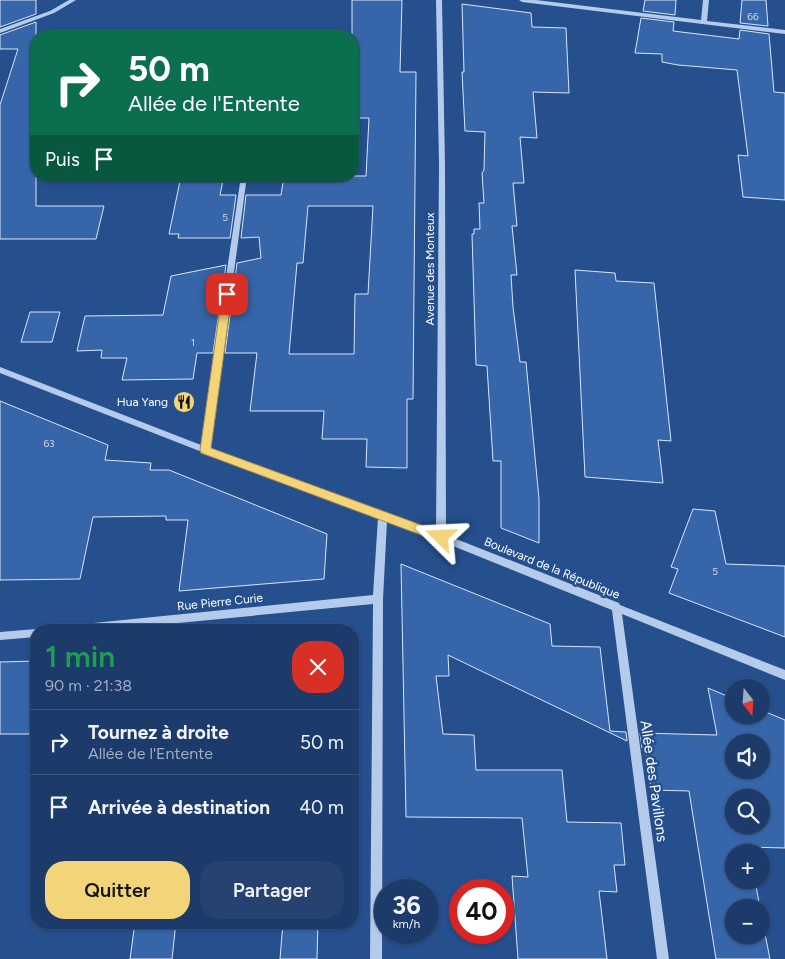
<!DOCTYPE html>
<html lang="fr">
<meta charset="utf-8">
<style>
:root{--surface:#1c3b6a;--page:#254270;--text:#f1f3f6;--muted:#a0adc1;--line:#3a557e;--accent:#f4d479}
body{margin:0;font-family:Figtree,sans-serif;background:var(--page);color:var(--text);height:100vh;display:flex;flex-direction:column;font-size:19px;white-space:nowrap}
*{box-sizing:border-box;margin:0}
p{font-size:16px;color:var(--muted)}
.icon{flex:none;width:28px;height:28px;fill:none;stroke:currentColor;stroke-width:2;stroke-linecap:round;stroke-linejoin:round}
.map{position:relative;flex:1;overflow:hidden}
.details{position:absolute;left:30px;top:624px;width:329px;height:305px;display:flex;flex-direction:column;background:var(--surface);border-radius:20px;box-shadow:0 1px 4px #0004,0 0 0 1px var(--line)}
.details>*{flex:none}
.hud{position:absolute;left:30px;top:30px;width:329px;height:152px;border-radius:20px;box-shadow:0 1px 4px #0004,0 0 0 1px var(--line);background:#0b6e4f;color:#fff;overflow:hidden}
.needle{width:32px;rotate:163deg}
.controls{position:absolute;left:725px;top:679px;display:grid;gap:10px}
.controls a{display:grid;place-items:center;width:45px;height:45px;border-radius:50%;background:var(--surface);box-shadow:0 1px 4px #0004,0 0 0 1px var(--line);font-size:25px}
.speed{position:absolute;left:374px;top:879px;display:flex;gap:10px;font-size:25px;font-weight:700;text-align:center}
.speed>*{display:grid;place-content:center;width:65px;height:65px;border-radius:50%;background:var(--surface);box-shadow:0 1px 4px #0004,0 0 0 1px var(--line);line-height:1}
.speed small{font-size:12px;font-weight:400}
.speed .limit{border:8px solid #d22;background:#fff;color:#111}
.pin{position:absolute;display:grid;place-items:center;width:42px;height:42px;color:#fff;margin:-21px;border-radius:10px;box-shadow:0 2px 8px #0006}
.me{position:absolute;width:55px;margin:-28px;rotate:291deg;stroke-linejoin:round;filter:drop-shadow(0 0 4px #0008)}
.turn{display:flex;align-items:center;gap:18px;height:105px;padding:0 15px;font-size:22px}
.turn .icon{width:65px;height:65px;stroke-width:2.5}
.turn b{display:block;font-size:35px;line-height:42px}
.then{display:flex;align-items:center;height:48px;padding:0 15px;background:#0003;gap:10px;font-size:19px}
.round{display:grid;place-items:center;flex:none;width:52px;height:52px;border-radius:20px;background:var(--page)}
.headline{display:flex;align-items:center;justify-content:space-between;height:85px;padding:0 15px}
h1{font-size:30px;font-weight:600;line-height:38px;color:#1e9e55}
.button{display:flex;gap:10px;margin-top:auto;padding:10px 15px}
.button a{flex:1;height:58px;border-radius:20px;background:var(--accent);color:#111;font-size:20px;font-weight:600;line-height:58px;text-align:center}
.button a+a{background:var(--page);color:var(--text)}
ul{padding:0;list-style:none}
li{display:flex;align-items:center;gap:15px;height:65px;padding:0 15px;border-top:1px solid var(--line)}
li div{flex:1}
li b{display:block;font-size:19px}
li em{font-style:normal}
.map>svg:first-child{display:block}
.building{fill:#3666a9;stroke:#d9e6f8;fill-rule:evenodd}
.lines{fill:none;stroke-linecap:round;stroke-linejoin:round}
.minor{fill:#b4cbeb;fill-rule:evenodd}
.route{fill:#f4d479;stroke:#9f8a4f}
.labels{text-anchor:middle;stroke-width:5;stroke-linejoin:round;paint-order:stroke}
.number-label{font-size:10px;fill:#cdd9ea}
.street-label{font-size:12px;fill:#fff;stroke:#254f8d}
.poi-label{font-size:12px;fill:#fff;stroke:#254f8d;text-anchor:end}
.near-street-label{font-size:15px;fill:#fff;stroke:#254f8d}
</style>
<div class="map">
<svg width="785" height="959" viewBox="0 0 785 959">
<rect width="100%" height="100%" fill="#254f8d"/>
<path class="building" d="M0,0H36V14L0,27Z
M352,0H402L400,72H416L413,399H407V468L366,467L367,439H322L324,411H250L257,353H225L237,263L261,258L259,237L241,238L246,195H281L284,176H366L369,118H352ZM308,206H373L368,294H355L354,354H289L297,263H303Z
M645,0H676L675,15L643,11Z
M742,0H766L768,26L740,23Z
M462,4L531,13L532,27L566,28L569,93L533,92L537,138L520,137L524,183H513L517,226H512L517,275H511L513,307L520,362H526L539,499V543L501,528V461H493L487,366L476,365L472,234H474V229H480L479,203H484L482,173L484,170L485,132L465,131L462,72H464Z
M641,18L674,22L673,31L739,39L740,30L769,34L774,92L785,93V200L743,197L738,155L748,156L737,70L678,65L662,62V54L635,53Z
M36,22V206H104L96,239H0V105L18,49H0V35Z
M181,176H224L220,195H236L230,238H178L179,234H169Z
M226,265L213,353H197L193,379L122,380L127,358H101L102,350L77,351L85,316L163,315L171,276Z
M575,270L615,273L616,281L654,283L671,441L658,440L663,483L585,477Z
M30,312H60L52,342H21Z
M0,401L108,445L105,460L151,463L150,470H169L327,534L324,579L179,591L188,520H166V516L93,517L80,579L0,580Z
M693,509L715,511L726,564L785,566V637L669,593L678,569L671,567Z
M401,564L550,624L552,646L600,647L610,731L626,732L627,741L448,655L449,676H436L443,734L474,735L476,770H562L567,822L621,823L625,865H614L617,892L599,891L607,959H518L512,876L528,877L522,818L406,817Z
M36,661V702L29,734H0V662Z
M708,688L734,699V715H761V710L785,720V848L748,847L749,852H734V880H755L760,908H734V935H761V914L770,959H716L689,791L651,790L646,750L642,748L640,733L717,735ZM734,742H761V770H734ZM734,798H761V825H734Z
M135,922H176L172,959H130Z
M283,922H318L317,959H280Z"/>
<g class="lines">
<path class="minor" d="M69,0H76L54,13L0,33V29L50,11Z
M436,0H442L445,166L446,535L619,603L620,605L785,670V680L622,614L669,959H657L612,610L438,540L387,521L383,599L382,959H370L373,604L106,630H58L60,627L63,626L373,595L378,518L202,452L0,373V367L201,445L241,176H247L210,448L436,532L439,166Z
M519,0H536L701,20L703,0H709L707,21L785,30V34L522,2Z
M36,629L39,630H36V637L0,640V632Z"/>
</g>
<path class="route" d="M227,290L232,294L211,448L446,534L447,537L446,541H437L201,453L200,450L222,294Z"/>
<defs>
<g id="restaurant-disc" transform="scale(1.125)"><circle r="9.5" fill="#f4d479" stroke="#254f8d"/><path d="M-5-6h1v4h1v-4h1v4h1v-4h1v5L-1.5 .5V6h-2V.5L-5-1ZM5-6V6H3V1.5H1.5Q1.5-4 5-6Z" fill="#111"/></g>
</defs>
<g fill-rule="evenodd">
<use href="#restaurant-disc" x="184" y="402"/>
</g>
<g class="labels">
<g class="number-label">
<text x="753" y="20">66</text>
<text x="225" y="221">5</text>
<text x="193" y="346">1</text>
<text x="49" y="447">63</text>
<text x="715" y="575">5</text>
</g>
<g class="street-label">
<text transform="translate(430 269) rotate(-90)" y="4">Avenue des Monteux</text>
<text transform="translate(552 568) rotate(22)" y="4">Boulevard de la République</text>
<text transform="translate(220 602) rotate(-6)" y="4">Rue Pierre Curie</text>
</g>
<g class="poi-label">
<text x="168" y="406">Hua Yang</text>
</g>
<g class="near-street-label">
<text transform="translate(654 781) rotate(82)" y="5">Allée des Pavillons</text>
</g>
</g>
</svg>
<div class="controls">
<a><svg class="needle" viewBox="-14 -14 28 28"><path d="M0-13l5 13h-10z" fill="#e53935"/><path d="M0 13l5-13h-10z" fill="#a0adc1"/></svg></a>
<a><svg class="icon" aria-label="sound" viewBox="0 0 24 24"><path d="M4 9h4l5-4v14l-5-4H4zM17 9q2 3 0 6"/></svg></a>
<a><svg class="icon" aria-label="search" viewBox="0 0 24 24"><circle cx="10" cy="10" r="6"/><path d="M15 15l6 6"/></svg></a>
<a>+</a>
<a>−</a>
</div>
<div class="speed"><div>36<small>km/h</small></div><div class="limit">40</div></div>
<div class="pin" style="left:227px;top:294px;background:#d93025"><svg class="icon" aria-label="arrive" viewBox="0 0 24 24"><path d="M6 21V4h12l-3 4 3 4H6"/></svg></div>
<svg class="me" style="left:441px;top:537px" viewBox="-20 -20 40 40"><path d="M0-17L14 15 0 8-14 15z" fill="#f4d479" stroke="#fff" stroke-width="4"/></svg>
<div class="hud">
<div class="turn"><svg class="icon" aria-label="right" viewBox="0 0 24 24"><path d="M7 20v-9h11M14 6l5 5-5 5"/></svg><div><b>50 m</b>Allée de l'Entente</div></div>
<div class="then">Puis<svg class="icon" aria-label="arrive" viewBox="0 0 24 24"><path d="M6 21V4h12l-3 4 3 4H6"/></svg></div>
</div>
<section class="details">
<div class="headline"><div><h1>1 min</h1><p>90 m · 21:38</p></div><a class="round" style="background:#d93025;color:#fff"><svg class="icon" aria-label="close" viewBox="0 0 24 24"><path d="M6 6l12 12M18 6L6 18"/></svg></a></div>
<ul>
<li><svg class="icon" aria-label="right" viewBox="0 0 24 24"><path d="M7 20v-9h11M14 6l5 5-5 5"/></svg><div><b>Tournez à droite</b><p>Allée de l'Entente</p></div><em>50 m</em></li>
<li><svg class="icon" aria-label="arrive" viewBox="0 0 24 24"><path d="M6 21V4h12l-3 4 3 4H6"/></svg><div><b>Arrivée à destination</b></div><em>40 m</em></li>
</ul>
<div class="button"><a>Quitter</a><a>Partager</a></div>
</section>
</div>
